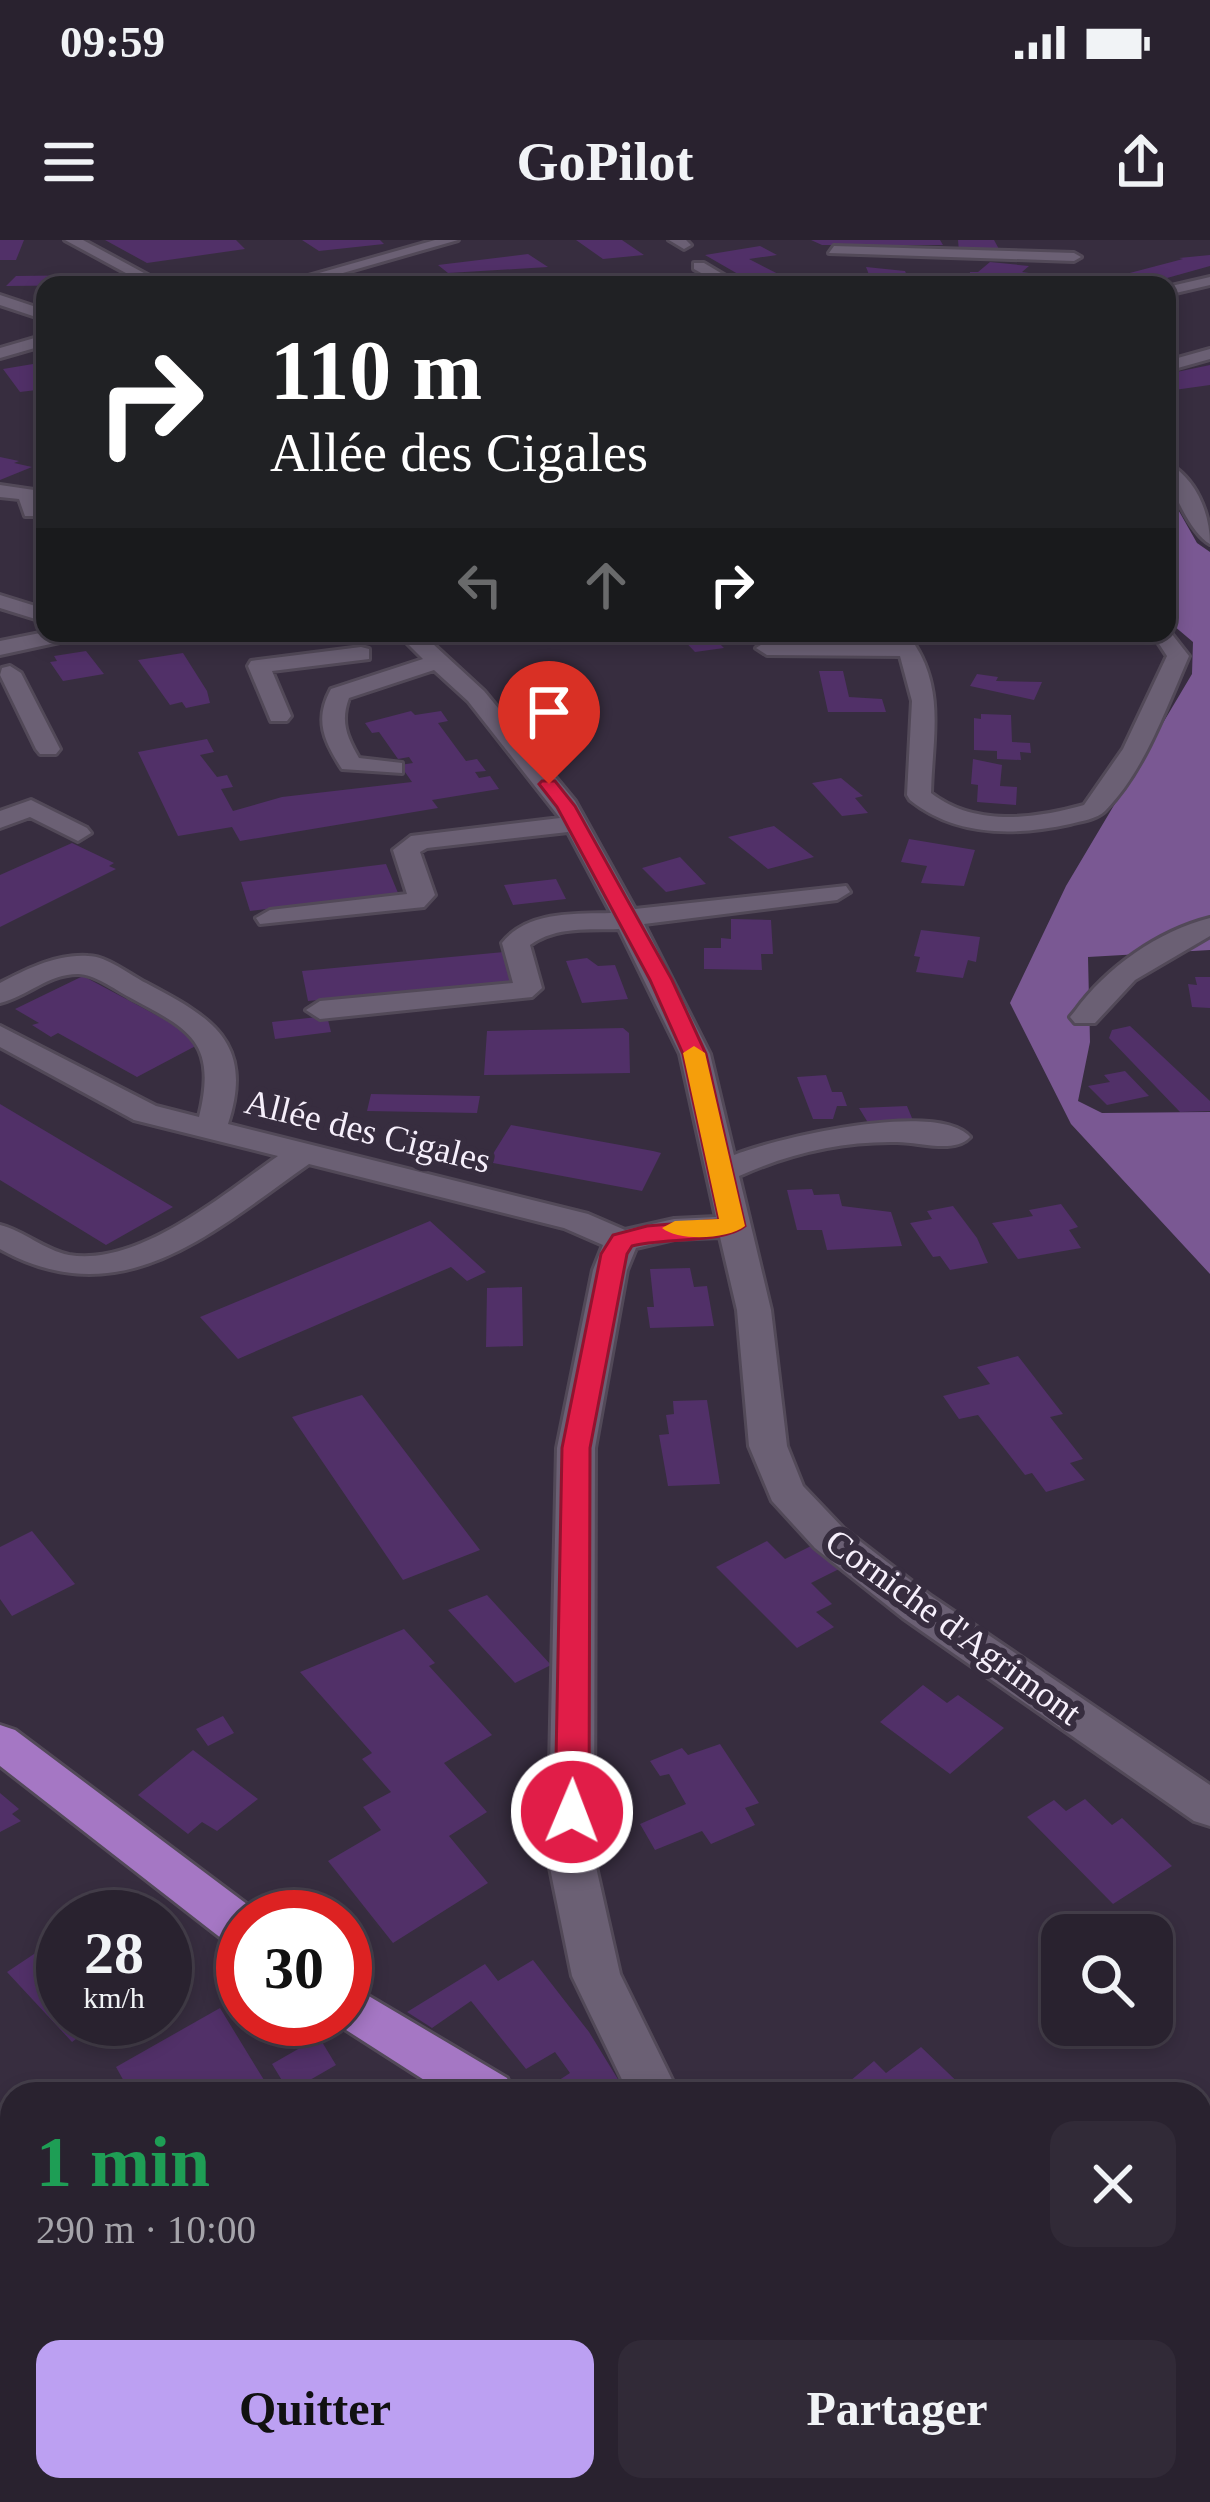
<!DOCTYPE html>
<html lang="fr">
<meta charset="utf-8">
<style>
:root{--surface:#29222f;--page:#312a37;--text:#f1f3f6;--muted:#a5a4aa;--line:#453f4b;--accent:#bca0f2}
body{margin:0;font-family:Georgia,serif;background:var(--page);color:var(--text);height:100vh;display:flex;flex-direction:column;font-size:45px;white-space:nowrap}
*{box-sizing:border-box;margin:0}
p{font-size:39px;color:var(--muted)}
.icon{flex:none;width:66px;height:66px;fill:none;stroke:currentColor;stroke-width:2;stroke-linecap:round;stroke-linejoin:round}
.map{position:relative;flex:1;overflow:hidden}
.panel{position:absolute;left:0px;top:1842px;width:1212px;height:420px;display:flex;flex-direction:column;background:var(--surface);border-radius:36px 36px 0 0;box-shadow:0 6px 18px #0003,0 0 0 3px var(--line)}
.panel>*{flex:none}
.banner{position:absolute;left:36px;top:36px;width:1140px;height:366px;border-radius:24px;box-shadow:0 6px 18px #0003,0 0 0 3px var(--line);background:#202124;color:#fff;overflow:hidden}
.fabs{position:absolute;left:1041px;top:1674px;display:grid;gap:24px}
.fabs a{display:grid;place-items:center;width:132px;height:132px;border-radius:24px;background:var(--surface);box-shadow:0 6px 18px #0003,0 0 0 3px var(--line);font-size:60px}
.speed{position:absolute;left:36px;top:1650px;display:flex;gap:24px;font-size:60px;font-weight:700;text-align:center}
.speed>*{display:grid;place-content:center;width:156px;height:156px;border-radius:50%;background:var(--surface);box-shadow:0 6px 18px #0003,0 0 0 3px var(--line);line-height:1}
.speed small{font-size:30px;font-weight:400}
.speed .limit{border:18px solid #d22;background:#fff;color:#111}
.pin{position:absolute;display:grid;place-items:center;width:102px;height:102px;color:#fff;margin:-123px -51px;border-radius:50% 50% 50% 0;rotate:-45deg;box-shadow:0 0 12px #0007}
.pin .icon{rotate:45deg}
.me{position:absolute;width:132px;margin:-66px;rotate:1deg;stroke-linejoin:round;filter:drop-shadow(0 0 9px #0008)}
.turn{display:flex;align-items:center;gap:42px;height:252px;padding:0 36px;font-size:54px}
.turn .icon{width:156px;height:156px;stroke-width:2.5}
.turn b{display:block;font-size:84px;line-height:102px}
.lanes{display:flex;align-items:center;height:114px;padding:0 36px;background:#0003;justify-content:center;gap:60px;direction:ltr}
.lanes .off{opacity:.35}
.round{display:grid;place-items:center;flex:none;width:126px;height:126px;border-radius:24px;background:var(--page)}
.head{display:flex;align-items:center;justify-content:space-between;height:204px;padding:0 36px}
h1{font-size:72px;font-weight:700;line-height:90px;color:#1e9e55}
.cta{display:flex;gap:24px;margin-top:auto;padding:24px 36px}
.cta a{flex:1;height:138px;border-radius:24px;background:var(--accent);color:#111;font-size:48px;font-weight:700;line-height:138px;text-align:center}
.cta a+a{background:var(--page);color:var(--text)}
.status{display:flex;justify-content:space-between;align-items:center;height:84px;padding:0 60px;background:var(--surface);direction:ltr}
.status svg{height:33px;fill:currentColor}
header{display:flex;justify-content:space-between;align-items:center;height:156px;padding:0 36px;background:var(--surface);font-size:54px;font-weight:700}
.map>svg:first-child{display:block}
.forest{fill:#7a5893}
.building{fill:#513068}
.lines{fill:none;stroke-linecap:round;stroke-linejoin:round}
.minor-casing{stroke:#524958;stroke-width:6}
.major-casing{stroke:#524958;stroke-width:6}
.minor{fill:#6b6074;fill-rule:evenodd}
.major{fill:#a577c4;fill-rule:evenodd}
.route{fill:#e11d48;stroke:#92132f;stroke-width:3}
.slow{fill:#f59e0b}
.labels{text-anchor:middle;stroke-width:12;stroke-linejoin:round;paint-order:stroke}
.street-label{font-size:36px;fill:#f6effb;stroke:#372d3f}
</style>
<div class="status"><b>09:59</b><svg viewBox="0 0 49 12"><path d="M0 12V9h3v3zM5 12V6h3v6zM10 12V3h3v9zM15 12V0h3v12zM26 1h20v11H26zM47 4h2v5h-2z"/></svg></div>
<header><svg class="icon" aria-label="menu" viewBox="0 0 24 24"><path d="M4 6h16M4 12h16M4 18h16"/></svg>GoPilot<svg class="icon" aria-label="share" viewBox="0 0 24 24"><path d="M12 15V3M7 8l5-5 5 5M5 13v7h14v-7"/></svg></header>
<div class="map">
<svg width="1210" height="2262" viewBox="0 0 1210 2262">
<rect width="100%" height="100%" fill="#372d3f"/>
<path class="forest" d="M1167,250L1197,303L1210,312V710L1088,717L1090,802L1078,861L1102,873L1210,872V1034L1071,884L1010,763L1066,646L1192,434L1193,402L1167,380Z"/>
<path class="building" d="M0,0H24L16,20H0Z
M105,0H236L245,9L147,23Z
M302,0H380L384,4L319,11Z
M576,0H622L644,15L603,19Z
M811,0H940L943,5H822Z
M958,0H994L1000,11L959,12Z
M760,6L777,15L749,19L790,40L749,45L725,35L738,34L705,15Z
M528,14L548,27L448,33L438,25Z
M1210,15V26L1142,45H1084L1183,19L1179,18Z
M990,22L1029,26L1022,32L1029,33L1016,45H968L970,32H978Z
M866,27L905,31L911,45H873Z
M99,35L92,38L104,39L101,41L108,45L6,46L16,36Z
M45,122V149L20,152L3,129Z
M1210,125V145L1167,151V134Z
M0,217L19,221L14,223L32,227L0,240Z
M677,393H709L724,408L695,412Z
M86,411L104,434L63,441L50,422L57,421L54,416Z
M183,413L207,451L210,463L186,468L182,462L170,465L138,420Z
M819,431H843L849,457L882,459L886,472H828Z
M977,434L998,437L996,441L1042,442L1034,460L970,446Z
M411,471L415,475L441,471L448,481L438,483L466,521L477,519L486,531L475,532L479,538L490,536L499,549L432,560L438,568L240,601L232,587L178,596L138,512L207,499L214,512L200,515L217,537L227,535L233,547L221,549L233,571L282,557L412,542L400,525L413,523L409,517L398,519L379,492L372,493L365,483Z
M981,474L1011,475L1012,502L1030,503L1031,513L1020,512L1021,520L997,519V511L974,510V478L981,479Z
M973,519L1002,525L1000,546L1017,547L1016,565L977,562L978,545L971,544Z
M841,538L863,556L855,558L868,573L842,576L812,543Z
M774,586L796,603L814,617L768,629L728,597Z
M909,599L975,610L964,646L921,643L927,626L901,622Z
M72,603L114,623L109,626L116,629L0,687V635Z
M680,617L706,644L666,652L642,628Z
M386,624L398,653L250,671L241,642Z
M556,639L566,659L513,665L504,645Z
M731,679L771,680L773,714H761L762,730L704,729V708H721V698L731,699Z
M921,690L980,697L976,722L968,720L963,738L916,732L920,717L914,716Z
M504,712L513,741L308,761L302,731Z
M587,718L598,726L615,725L628,759L582,763L566,721Z
M83,736L205,801L137,837L58,793L51,797L32,785L39,783L15,769Z
M1195,737H1210V768L1192,767L1188,744L1197,745Z
M327,776L331,792L275,799L272,782Z
M1130,786L1210,861V871L1180,872L1109,798L1112,790Z
M623,788L629,793L630,833L484,835L487,791Z
M1125,831L1149,856L1107,865L1088,846L1110,842L1104,835Z
M826,835L832,852H842L847,866H837L833,879H813L797,837Z
M371,854L480,856L477,873L367,871Z
M0,864L173,967L106,1005L0,940Z
M907,866L914,883L870,886L859,868Z
M511,885L653,911L661,913L642,951L488,922Z
M812,949L814,955L839,954L842,966L891,972L902,1006L827,1010L822,990H797L787,950Z
M1061,964L1078,987L1069,990L1081,1008L1018,1019L992,983L1033,976L1029,970Z
M953,966L977,998L988,1023L950,1030L940,1016L933,1017L910,983L932,979L927,971Z
M430,981L486,1032L467,1041L451,1027L238,1119L200,1077Z
M690,1028L694,1047L707,1046L714,1086L650,1088L647,1067H654L650,1029Z
M522,1047L523,1106L486,1107L487,1048Z
M1018,1116L1063,1174L1050,1177L1083,1219L1070,1223L1085,1240L1046,1252L1032,1233L1025,1235L978,1175L959,1179L943,1156L990,1144L977,1127Z
M362,1155L480,1310L403,1340L292,1177Z
M707,1160L720,1244L668,1246L659,1195L669,1194L666,1175L674,1174L673,1161Z
M32,1291L75,1344L12,1376L0,1359V1307Z
M767,1301L785,1319L813,1305L839,1329L811,1343L832,1364L816,1372L834,1387L797,1408L716,1327Z
M487,1355L551,1425L515,1443L448,1370Z
M404,1389L435,1423L429,1426L492,1495L444,1523L487,1572L449,1596L488,1643L393,1703L328,1621L381,1590L363,1567L391,1552L362,1519L372,1513L300,1432Z
M923,1445L947,1463L958,1455L1004,1488L950,1534L880,1482Z
M223,1476L234,1493L208,1506L196,1489Z
M720,1504L759,1563L745,1568L755,1585L711,1604L702,1591L655,1610L640,1584L686,1564L669,1534L660,1536L650,1521L682,1508L688,1515Z
M193,1510L258,1559L217,1591L202,1582L188,1594L138,1555Z
M0,1553L19,1569L12,1574L21,1581L0,1592Z
M1085,1559L1112,1585L1122,1578L1172,1626L1113,1664L1027,1577L1054,1560L1066,1571Z
M55,1700L63,1707V1779H103L72,1802L7,1732Z
M533,1720L589,1792L627,1854H552L544,1850L570,1833L555,1812L526,1829L471,1761L432,1788L407,1772L485,1724L498,1741Z
M220,1768L264,1840L240,1854H131L116,1827Z
M319,1797L336,1825L289,1852L272,1824Z
M921,1807L970,1854H864L850,1841L874,1821L886,1833Z
M12,2124V2250H189L195,2262H97L92,2250L72,2262H0V2131Z
M670,2250H706L713,2262H650Z"/>
<g class="lines">
<g class="minor-casing">
<path id="minor" d="M65,0H83L166,45H148Z
M435,0H458L301,45H277Z
M669,0H686L691,5L684,9Z
M834,6L1074,13L1081,17L1074,21L829,13Z
M694,23H704L741,45H723L694,29Z
M1210,37V45L1167,55V47Z
M0,55L45,70V80L0,65Z
M45,95V105L0,118V108Z
M1210,109V119L1167,131V121Z
M1167,223C1196,238 1210,273 1210,304C1191,294 1167,244 1167,223Z
M0,245L34,250L39,276H25L19,259L0,257Z
M0,355L45,369V382L0,368Z
M1167,388L1189,416C1166,468 1145,530 1105,571C1097,579 1081,581 1070,584C1015,596 956,597 910,560L907,555L912,461L900,416L767,415L756,408L767,401L915,405C945,452 932,501 931,553C975,587 1034,579 1084,565L1123,509L1167,416L1152,393H1167Z
M45,392L81,393L78,398L0,415V401Z
M397,393H421L484,451L575,561L635,669L846,646L850,652L837,660L644,684L710,814L734,915C776,898 938,860 970,897C955,914 919,902 897,902C842,901 790,913 739,936L771,1070L787,1206L803,1246L843,1288L931,1356L1210,1545V1586L1194,1581L903,1378L815,1308L772,1261L749,1206L737,1070L720,997L674,999L636,1008L627,1030L595,1208L594,1618L620,1734L679,1854H629L572,1736L548,1618L557,1208L593,1030L603,1005L564,988L309,924C212,992 122,1077 0,1009V985C24,991 44,1010 69,1015C139,1027 225,953 278,916L134,880L0,807V786L156,866L199,877C218,800 188,789 129,757C114,749 94,734 78,734C48,734 28,756 0,763V743C27,729 56,714 88,716C107,716 130,735 146,743C210,777 255,801 228,884L588,974L625,990L674,979L716,977L680,814L619,689C589,690 556,686 530,705L542,748L532,757L320,779L306,770L320,761L513,743L502,703C527,671 574,674 611,673L568,592L427,608L420,612L435,655L424,667L260,684L256,678L270,670L407,654L393,610L411,596L560,578L468,461L434,430L349,458C340,482 347,497 359,518L402,523V533L342,529C324,501 314,480 331,449L423,419Z
M361,407L369,409V419L272,431L291,476L287,481H271L248,426L251,421Z
M10,426L21,433L60,509L56,514H40L36,509L0,435L2,428Z
M31,560L87,588L91,593L78,601L30,577L0,588V571Z
M1210,678V696L1135,740L1095,783H1075L1070,777L1075,771C1106,728 1158,691 1210,678Z
M304,2250H376L371,2262H299Z
M812,2250H871L876,2262H817Z"/>
</g>
<g class="major-casing">
<path id="major" d="M0,1485L15,1490L260,1674L243,1677V1708L226,1702L0,1526Z
M345,1742L507,1838L514,1854H446L329,1779H345Z
M1007,2250H1070L1075,2262H1012Z"/>
</g>
<use href="#minor" class="minor"/>
<use href="#major" class="major"/>
</g>
<path class="route" d="M542,541H555L575,566L672,740L706,814L745,986C726,1003 661,998 632,1006L627,1014L590,1208L589,1572L584,1582L572,1586L560,1582L555,1572L562,1208L601,1014L613,995L647,986L719,980L683,814L650,740L557,567L539,544Z"/>
<path class="slow" d="M694,806L705,813L745,986C729,999 679,1002 662,988L675,981L719,979L683,813Z"/>
<g class="labels">
<g class="street-label">
<text transform="translate(368 890) rotate(14)" y="13">Allée des Cigales</text>
<text transform="translate(954 1386) rotate(36)" y="13">Corniche d'Agrimont</text>
</g>
</g>
</svg>
<div class="fabs">
<a><svg class="icon" aria-label="search" viewBox="0 0 24 24"><circle cx="10" cy="10" r="6"/><path d="M15 15l6 6"/></svg></a>
</div>
<div class="speed"><div>28<small>km/h</small></div><div class="limit">30</div></div>
<div class="pin" style="left:549px;top:544px;background:#d93025"><svg class="icon" aria-label="arrive" viewBox="0 0 24 24"><path d="M6 21V4h12l-3 4 3 4H6"/></svg></div>
<svg class="me" style="left:572px;top:1572px" viewBox="-20 -20 40 40"><circle r="17" fill="#e11d48" stroke="#fff" stroke-width="3"/><path d="M0-11L8 9 0 5-8 9z" fill="#fff"/></svg>
<div class="banner">
<div class="turn"><svg class="icon" aria-label="right" viewBox="0 0 24 24"><path d="M7 20v-9h11M14 6l5 5-5 5"/></svg><div><b>110 m</b>Allée des Cigales</div></div>
<div class="lanes"><svg class="icon off" aria-label="left" viewBox="0 0 24 24"><path d="M17 20v-9H6M10 6l-5 5 5 5"/></svg><svg class="icon off" aria-label="ahead" viewBox="0 0 24 24"><path d="M12 20V5M6 11l6-6 6 6"/></svg><svg class="icon" aria-label="right" viewBox="0 0 24 24"><path d="M7 20v-9h11M14 6l5 5-5 5"/></svg></div>
</div>
<section class="panel">
<div class="head"><div><h1>1 min</h1><p>290 m · 10:00</p></div><a class="round"><svg class="icon" aria-label="close" viewBox="0 0 24 24"><path d="M6 6l12 12M18 6L6 18"/></svg></a></div>
<div class="cta"><a>Quitter</a><a>Partager</a></div>
</section>
</div>
